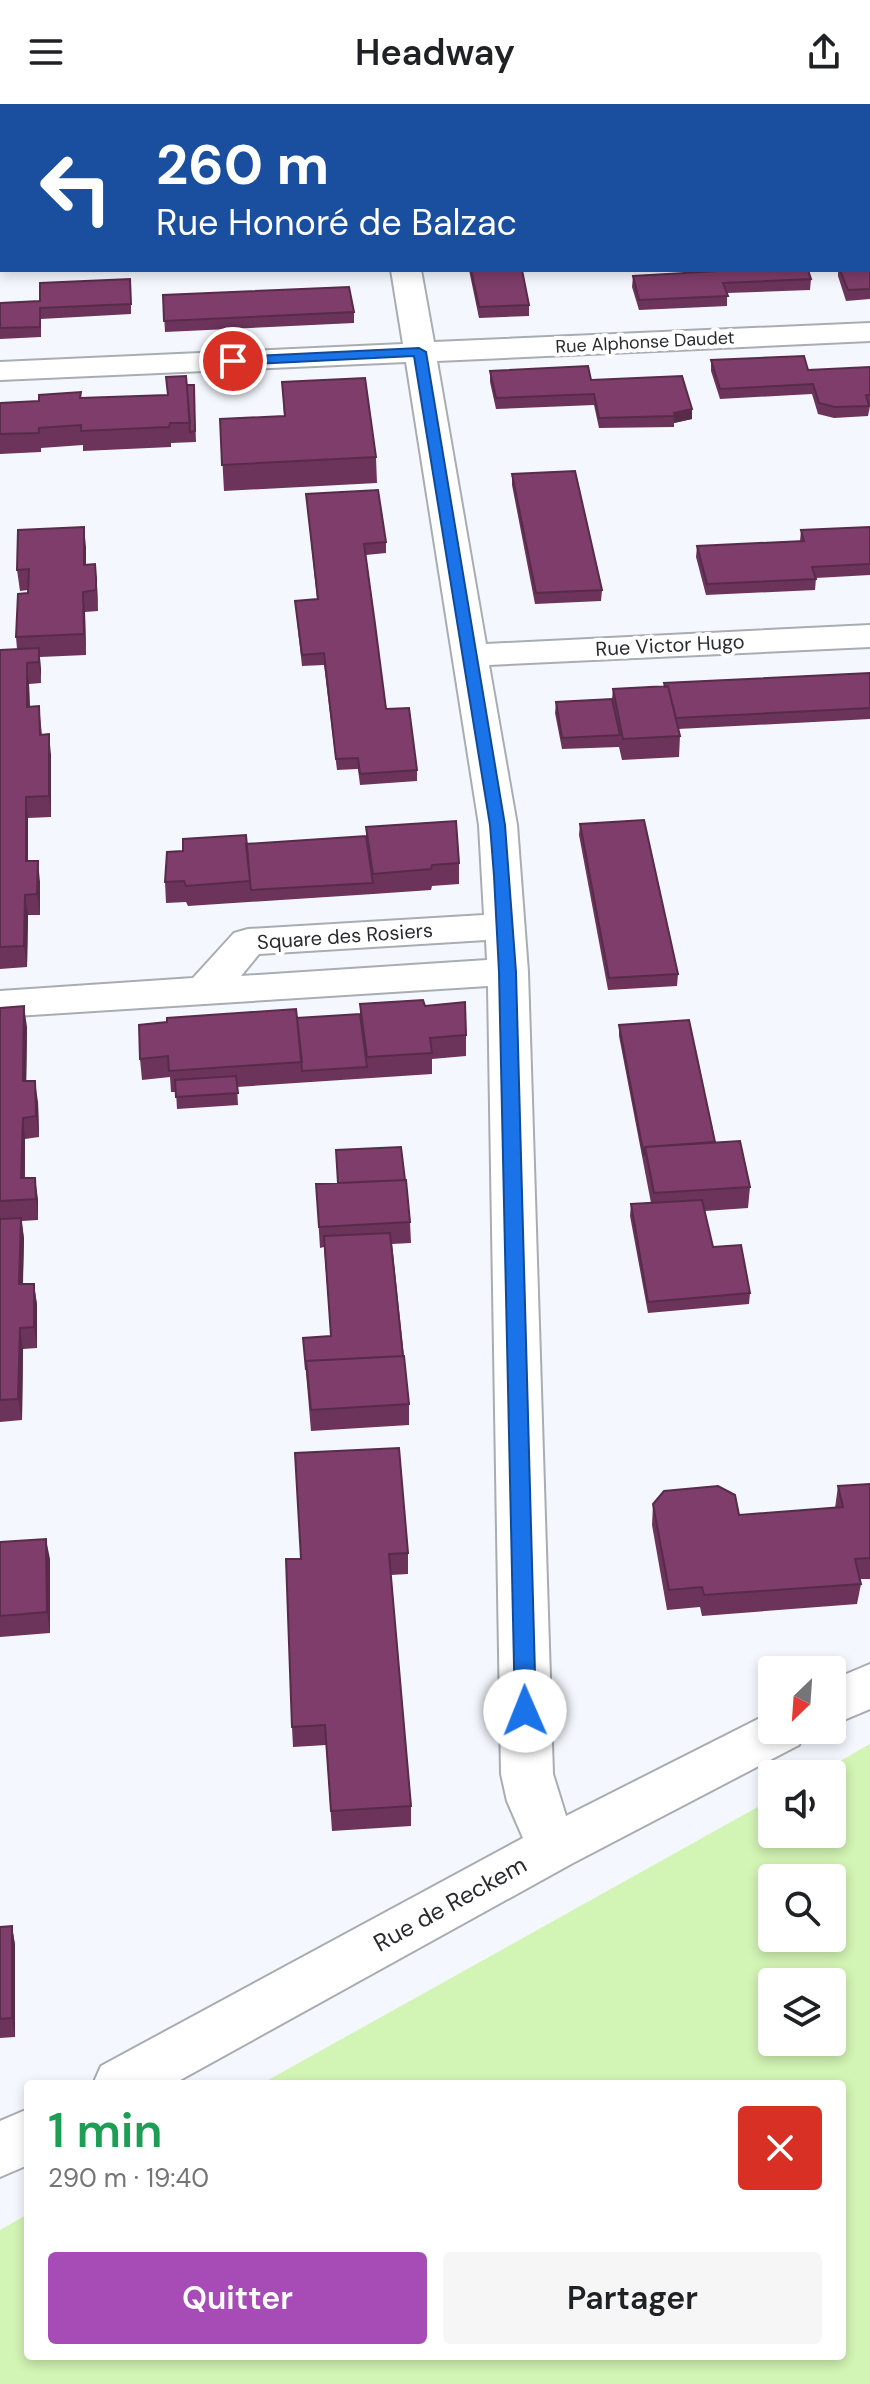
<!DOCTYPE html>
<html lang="fr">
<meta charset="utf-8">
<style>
:root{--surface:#fff;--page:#f6f6f6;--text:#202124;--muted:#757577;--accent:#a74cb7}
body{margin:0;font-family:"DM Sans",sans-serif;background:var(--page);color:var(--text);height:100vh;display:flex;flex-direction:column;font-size:30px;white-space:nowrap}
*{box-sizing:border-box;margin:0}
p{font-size:26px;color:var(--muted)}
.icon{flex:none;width:44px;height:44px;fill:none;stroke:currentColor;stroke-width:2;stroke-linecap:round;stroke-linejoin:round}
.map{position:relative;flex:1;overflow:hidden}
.sheet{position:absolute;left:24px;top:1976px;width:822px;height:280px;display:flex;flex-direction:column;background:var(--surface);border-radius:8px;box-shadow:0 4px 12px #0003}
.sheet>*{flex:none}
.banner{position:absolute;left:0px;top:0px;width:870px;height:168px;box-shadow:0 4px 12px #0003;background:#1a4fa0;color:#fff;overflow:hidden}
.needle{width:52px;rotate:205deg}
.controls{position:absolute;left:758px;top:1552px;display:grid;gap:16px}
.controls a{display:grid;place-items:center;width:88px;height:88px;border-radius:8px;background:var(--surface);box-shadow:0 4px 12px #0003;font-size:40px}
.pin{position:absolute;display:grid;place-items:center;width:68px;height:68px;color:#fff;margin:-34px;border:4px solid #fff;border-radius:50%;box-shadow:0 2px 8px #0007}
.me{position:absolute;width:88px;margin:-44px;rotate:359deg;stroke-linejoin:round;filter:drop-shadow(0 0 6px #0008)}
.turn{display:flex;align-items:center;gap:28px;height:168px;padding:0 24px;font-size:36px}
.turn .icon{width:104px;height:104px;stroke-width:2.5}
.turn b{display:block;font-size:56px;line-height:68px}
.round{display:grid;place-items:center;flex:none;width:84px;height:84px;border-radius:8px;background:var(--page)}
.headline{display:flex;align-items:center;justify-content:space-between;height:136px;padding:0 24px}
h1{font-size:48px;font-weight:600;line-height:60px;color:#1e9e55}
.action{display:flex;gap:16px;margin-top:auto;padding:16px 24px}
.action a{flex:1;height:92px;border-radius:8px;background:var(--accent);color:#fff;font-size:32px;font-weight:600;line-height:92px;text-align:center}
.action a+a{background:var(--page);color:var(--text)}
header{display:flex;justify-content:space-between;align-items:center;height:104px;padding:0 24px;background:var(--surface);font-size:36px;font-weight:600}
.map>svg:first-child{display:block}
.green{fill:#d2f4b4;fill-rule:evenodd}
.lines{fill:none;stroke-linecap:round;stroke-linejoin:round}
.minor-casing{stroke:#a8adb2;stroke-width:4}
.minor{fill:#fff;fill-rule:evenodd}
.wall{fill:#6c345b}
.shaded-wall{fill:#582b4a}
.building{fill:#7e3d6a;stroke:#582b4a;stroke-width:2}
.route{fill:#1a73e8;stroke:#114b97;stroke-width:2}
.labels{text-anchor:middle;stroke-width:8;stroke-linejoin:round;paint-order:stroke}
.far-street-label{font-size:18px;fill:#2a2b2e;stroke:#fff}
.street-label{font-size:20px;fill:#2a2b2e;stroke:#fff}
.near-street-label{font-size:24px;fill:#2a2b2e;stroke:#fff}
</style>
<header><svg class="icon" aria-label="menu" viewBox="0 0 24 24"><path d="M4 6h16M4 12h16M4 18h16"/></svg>Headway<svg class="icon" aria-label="share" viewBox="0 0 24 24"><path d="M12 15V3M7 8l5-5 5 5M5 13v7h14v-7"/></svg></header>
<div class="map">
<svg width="870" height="2280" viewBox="0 0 870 2280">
<rect width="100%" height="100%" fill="#f4f8fe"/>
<path class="green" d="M870,1640V2280H0V2126L28,2110V2252H842V1980H261L772,1695V1730H832V1670H817ZM772,1774H832V1834H772ZM772,1878H832V1938H772Z"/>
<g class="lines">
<g class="minor-casing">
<path id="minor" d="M312,0H342L343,2H313Z
M391,166H421L434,238L870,219V237L437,257L486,540L870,521V543L489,561L517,721L528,868L553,1670L566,1712L772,1608V1626H806L799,1641L573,1759L173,1980H93L101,1962L523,1734L507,1697L501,1670L488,882L0,913V887L193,874L234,829L248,825L484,811L479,721L406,258L0,276V258L403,240ZM486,836L487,856L241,872L259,850Z
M870,1560V1605L832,1621V1576Z
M28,2005V2061L0,2073V2017Z"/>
</g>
<use href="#minor" class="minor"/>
</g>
<path class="wall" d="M396,0H514L540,2H417Z
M545,0H761V2H545Z
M774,0H870V20L868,19V2H804Z
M0,2H2V64H0Z
M0,106H2V145H0Z
M870,160V195L846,197L838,172V166H868Z
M469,166H522L529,201V212L479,214Z
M715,166H808L811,175L810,186L727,189V202L639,206L632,183L633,172L715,167Z
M131,186V210L41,215V233L0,235V199L40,197Z
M163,191L354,208V219L165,228Z
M711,256L808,266L870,263V302L868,312L834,314L818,310L812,290L720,295L711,267Z
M490,267L591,276L692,315L674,319V323L599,324L594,301L496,305L490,278Z
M282,278L376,353L377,379L224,387L220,315L284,312Z
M187,281H194L196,338L171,339V343L83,347V341L41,344V348L0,350V299L39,297L81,288V294L168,291Z
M512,370L602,486L601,497L535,500L512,381Z
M306,390L386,438V449L366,451L386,605L417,666V677L360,681L358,665L337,666L324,561L302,562L299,535L295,497L317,495Z
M84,423L86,461L97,481L98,507L85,508L86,551L40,553L41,579L29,580L30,602H39L42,631L51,651V713L28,714V757L40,778V811H28L27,863L0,865V546L17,545L16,533L28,486L20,487L17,466Z
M870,423V471L816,474L815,486L706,491L696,453L697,442L800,437L801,426Z
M870,569V615L678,625L680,632L679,653L622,656L619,643L562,645L555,609L556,598L612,595L613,585L664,583V579Z
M580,720L678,870L677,882L608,886L579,731Z
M366,723L459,759V780L432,782L431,786L373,790L188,802L186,798L166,799L165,778L183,747L246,740L366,732Z
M360,900L425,902L466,931V952L432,955V970L237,983L238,1001L177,1005L176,988H171L170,973L142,976L140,955L297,914L360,910Z
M0,904L27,923L26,977L38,998L39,1033L25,1035V1074L38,1095V1116L22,1117L24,1135L23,1180H34L37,1201V1244L23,1245L22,1316L0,1318Z
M619,921L750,1083L748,1104L705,1107L713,1143L750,1189L749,1200L648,1209L630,1112L631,1100L651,1099L619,932Z
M316,1080L410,1118L411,1139L392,1140L409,1300V1321L311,1327L303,1234L331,1232L324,1143L320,1144Z
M870,1380V1475H860L861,1480L857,1500L702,1512L700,1503L667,1506L652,1421L653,1400L739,1411L835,1404L838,1382Z
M0,1438L50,1455V1529L0,1533Z
M408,1449V1470L391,1471L411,1702V1722L332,1727L326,1641L293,1643L292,1623L301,1455Z
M12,1822L15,1841V1933L0,1934V1823Z"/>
<path class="shaded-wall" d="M692,305V315L674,319V309Z
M84,423L86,443V481L84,461Z
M95,460L97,481L98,507L96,486Z
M83,488L85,508L86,551L84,530Z
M39,544L41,565V579L39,558Z
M27,559L29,580L30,623L27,603Z
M49,630L51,651V713L49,692Z
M26,693L28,714V778L26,757Z
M38,757L40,778V811L37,790Z
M25,791L28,811L27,863L24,842Z
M24,902L27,923L26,998L23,977Z
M35,977L38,998L39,1033L36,1012Z
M23,1014L25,1035L24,1095L21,1074Z
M35,1074L38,1095V1116L36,1095Z
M21,1114L24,1135L22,1201L19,1180Z
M34,1180L37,1201V1244L34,1223Z
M20,1224L23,1245L22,1316L18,1295Z
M46,1435L50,1455V1529L47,1508Z
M12,1822L15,1841V1933L12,1914Z"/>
<path class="building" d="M59,0H164V2H9Z
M244,0H268L267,2H243Z
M456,0H514L540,2H471Z
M649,0H738V2H649Z
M0,2H2V39H0Z
M0,106H2V126H0Z
M870,160V185L848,186L840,166H868V161Z
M471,166H522L529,201L479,203Z
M719,166H808L811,175L723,179L728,192L639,196L633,172L720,167Z
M130,175L131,200L40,204V223L0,224V199L40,197V179Z
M349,183L354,208L164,217L163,191Z
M804,252L808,266L870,263V291H866L869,302L835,303L819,299L813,280L720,285L711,256Z
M588,262L591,276L682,272L692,305L674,309L675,312L599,314L594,290L496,294L490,267Z
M186,272L190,319H170L169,323L81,327V321L39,324V329L0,330V299L39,297V291L81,288L80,294L168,291L166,273Z
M365,274L376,353L222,361L220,315L285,312L282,278Z
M187,281H194L195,327L190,328Z
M575,367L602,486L536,489L512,370Z
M378,386L386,438L364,440L375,520L386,605L409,604L417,666L360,670L358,654L336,655L324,549L302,551L295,497L318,495L306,390Z
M84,423V461L95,460L96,474V486L83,488L84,530L16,533L18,490L28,489L29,465L17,466L18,426Z
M870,423V460L812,463L816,475L707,480L697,442L804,437L801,426Z
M39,544V558L27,559V603L39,602L40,631L49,630V692L26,693V757H38L37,790L25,791L24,842L0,843V546Z
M870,569V604L676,614L668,582L665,583L664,579Z
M668,582L680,632L623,635L613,585Z
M612,595L620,631L562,634L556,598Z
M644,716L678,870L609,874L580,720Z
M456,717L459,759L432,761L431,765L373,770L366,723Z
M246,731L250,777L186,782L184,777L165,778L167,748L183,747V735Z
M366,732L373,779L251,786L246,740Z
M423,896L425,902L465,898L466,931L430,934L432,949L367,953L360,900Z
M24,902L23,977H35L36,1012L23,1014L21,1074H35L36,1095L0,1097V904Z
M296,905L302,958L169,967L168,952L140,955L139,921L167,918V914Z
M360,910L367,963L302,967L297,914Z
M689,916L715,1038L645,1043L644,1052L619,921Z
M236,972L238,989L176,993L175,976Z
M740,1037L750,1083L654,1089L645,1043Z
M401,1043L405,1076L338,1079L336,1046Z
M406,1076L410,1118L319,1123L316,1080Z
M702,1096L713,1143L741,1141L750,1189L648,1198L631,1100Z
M21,1114L19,1180H34V1223L20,1224L18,1295L0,1296V1115Z
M390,1129L403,1252L306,1257V1266L303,1234L331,1232L324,1132Z
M404,1252L409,1300L311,1306L306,1257Z
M399,1344L408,1449L389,1450L411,1702L331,1707L325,1621L292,1623L286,1455H301L295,1349Z
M870,1380V1454L855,1455L861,1480L704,1491L702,1483L669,1486L653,1400L664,1387L718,1382L735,1391L739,1411L843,1403L838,1382Z
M46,1435L47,1508L0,1512V1438Z
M12,1822V1914L0,1915V1823Z"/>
<path class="route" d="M419,244L426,248L505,721L516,868L536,1607L533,1613L525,1615L518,1613L515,1607L499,868L494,772L490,721L414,252L233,261L226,257L233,253Z"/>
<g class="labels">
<g class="far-street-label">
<text transform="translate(645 238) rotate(-3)" y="6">Rue Alphonse Daudet</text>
</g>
<g class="street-label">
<text transform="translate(670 541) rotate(-3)" y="7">Rue Victor Hugo</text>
<text transform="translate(345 832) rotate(-4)" y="7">Square des Rosiers</text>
</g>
<g class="near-street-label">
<text transform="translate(450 1800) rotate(-29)" y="8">Rue de Reckem</text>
</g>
</g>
</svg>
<div class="controls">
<a><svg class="needle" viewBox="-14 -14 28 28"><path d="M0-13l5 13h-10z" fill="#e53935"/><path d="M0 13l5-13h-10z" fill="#757577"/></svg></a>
<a><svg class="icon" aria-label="sound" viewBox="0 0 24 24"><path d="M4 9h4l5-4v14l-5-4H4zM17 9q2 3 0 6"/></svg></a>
<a><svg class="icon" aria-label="search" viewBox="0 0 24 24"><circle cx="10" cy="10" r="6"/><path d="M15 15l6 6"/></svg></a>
<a><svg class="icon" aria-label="layers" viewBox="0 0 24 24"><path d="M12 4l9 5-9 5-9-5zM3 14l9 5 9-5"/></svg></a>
</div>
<div class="pin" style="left:233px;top:257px;background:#d93025"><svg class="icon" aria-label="arrive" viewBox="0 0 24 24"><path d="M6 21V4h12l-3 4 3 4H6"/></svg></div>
<svg class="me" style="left:525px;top:1607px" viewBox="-20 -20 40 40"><circle r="19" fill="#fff"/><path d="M0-13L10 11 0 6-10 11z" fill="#1a73e8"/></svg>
<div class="banner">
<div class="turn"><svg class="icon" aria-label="left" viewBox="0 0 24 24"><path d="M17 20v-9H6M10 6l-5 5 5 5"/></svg><div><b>260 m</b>Rue Honoré de Balzac</div></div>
</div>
<section class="sheet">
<div class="headline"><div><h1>1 min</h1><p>290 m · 19:40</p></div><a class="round" style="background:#d93025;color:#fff"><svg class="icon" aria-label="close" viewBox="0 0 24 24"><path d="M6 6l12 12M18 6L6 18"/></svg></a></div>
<div class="action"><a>Quitter</a><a>Partager</a></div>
</section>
</div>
